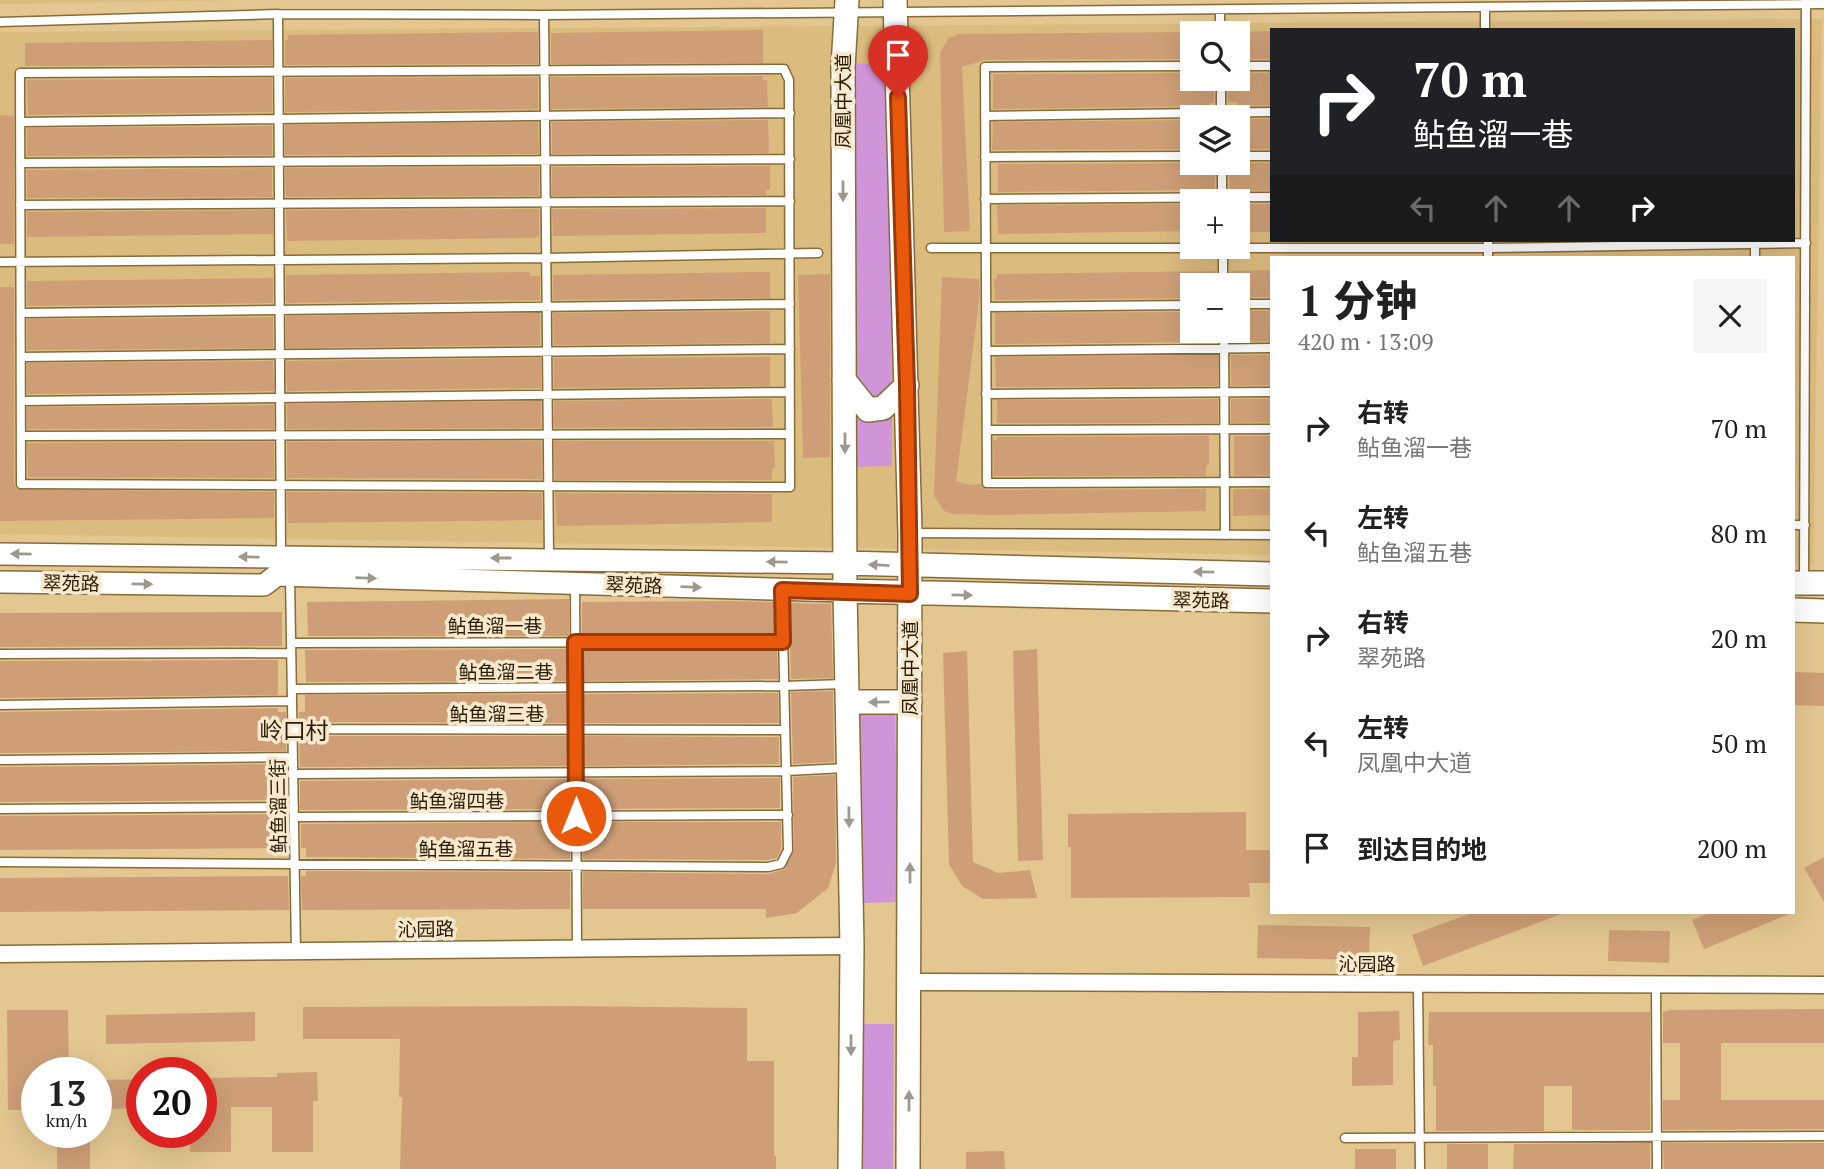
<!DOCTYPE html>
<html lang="zh">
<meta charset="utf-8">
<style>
:root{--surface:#fff;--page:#f6f6f6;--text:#222;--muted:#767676}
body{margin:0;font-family:"PT Serif","Noto Sans SC",serif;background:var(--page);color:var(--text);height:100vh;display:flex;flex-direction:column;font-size:26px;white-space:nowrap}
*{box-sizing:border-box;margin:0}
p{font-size:23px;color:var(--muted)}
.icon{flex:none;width:38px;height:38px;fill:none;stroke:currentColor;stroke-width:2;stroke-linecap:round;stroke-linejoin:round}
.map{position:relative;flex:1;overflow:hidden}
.sheet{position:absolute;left:1270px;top:256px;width:525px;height:658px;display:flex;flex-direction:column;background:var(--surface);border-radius:0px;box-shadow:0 7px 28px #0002}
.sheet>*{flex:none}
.hud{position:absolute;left:1270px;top:28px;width:525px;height:214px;border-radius:0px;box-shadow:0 7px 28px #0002;background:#202124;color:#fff;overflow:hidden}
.controls{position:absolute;left:1180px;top:21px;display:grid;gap:14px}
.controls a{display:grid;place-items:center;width:70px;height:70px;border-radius:0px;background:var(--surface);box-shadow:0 7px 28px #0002;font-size:35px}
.speed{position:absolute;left:21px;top:1057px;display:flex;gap:14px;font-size:35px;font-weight:700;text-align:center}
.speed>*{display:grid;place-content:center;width:91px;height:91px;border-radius:50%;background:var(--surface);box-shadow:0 7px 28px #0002;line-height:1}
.speed small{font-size:18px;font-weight:400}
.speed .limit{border:10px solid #d22;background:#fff;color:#111}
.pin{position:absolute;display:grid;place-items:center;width:60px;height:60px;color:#fff;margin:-72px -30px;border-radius:50% 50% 50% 0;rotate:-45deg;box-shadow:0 0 7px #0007}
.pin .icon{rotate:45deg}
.me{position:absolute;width:77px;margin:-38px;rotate:0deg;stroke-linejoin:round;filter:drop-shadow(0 0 5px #0008)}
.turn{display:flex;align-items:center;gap:24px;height:147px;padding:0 28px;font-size:32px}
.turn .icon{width:91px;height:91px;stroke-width:2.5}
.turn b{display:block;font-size:49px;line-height:60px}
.lanes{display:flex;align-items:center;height:66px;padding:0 28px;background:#0003;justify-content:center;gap:35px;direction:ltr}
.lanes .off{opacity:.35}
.round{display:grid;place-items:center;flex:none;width:74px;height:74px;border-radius:0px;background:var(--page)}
.headline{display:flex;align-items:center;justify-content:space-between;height:119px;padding:0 28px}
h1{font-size:42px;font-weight:800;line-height:52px}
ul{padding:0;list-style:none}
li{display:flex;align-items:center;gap:21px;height:105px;padding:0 28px}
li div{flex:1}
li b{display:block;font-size:26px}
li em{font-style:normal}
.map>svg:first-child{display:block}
.built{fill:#dcbb7e;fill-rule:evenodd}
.green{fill:#d094d9}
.building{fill:#ce9f77}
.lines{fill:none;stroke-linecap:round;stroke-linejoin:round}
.service-casing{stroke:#876c38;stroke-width:11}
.minor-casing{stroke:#876c38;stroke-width:19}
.tertiary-casing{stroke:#876c38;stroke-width:24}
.secondary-casing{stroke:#876c38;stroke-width:26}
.service{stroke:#fff;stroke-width:8}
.minor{stroke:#fff;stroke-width:16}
.tertiary{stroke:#fff;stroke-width:21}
.secondary{stroke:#fff;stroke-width:23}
.oneway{fill:#9e998f}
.route-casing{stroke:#983908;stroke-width:18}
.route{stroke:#ea580c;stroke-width:12}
.labels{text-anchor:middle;stroke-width:7;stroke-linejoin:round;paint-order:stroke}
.street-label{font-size:19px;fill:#271c06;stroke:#f8e9ce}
.quarter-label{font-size:23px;fill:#271c06;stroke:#f8e9ce}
</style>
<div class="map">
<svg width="1824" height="1169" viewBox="0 0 1824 1169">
<rect width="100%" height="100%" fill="#e3c690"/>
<path class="built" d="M0,0H243L0,4Z
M1822,19L1813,565L1794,564V257H1272V555L0,534V32ZM1272,30H1794V240H1272ZM1192,33H1237V79H1192ZM1192,117H1237V163H1192ZM1192,201H1237V247H1192ZM1192,285H1237V331H1192Z"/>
<path class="green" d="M848,63L891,65L892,466L852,467Z
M895,713L899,902L864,903L860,714Z
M855,1024H894L893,1169H855Z"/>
<path class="building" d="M763,30V63L551,64V33Z
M1272,31V59H1237V32Z
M535,32L538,33V64L285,65V40H288V35Z
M1192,32V59L985,60L962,67L970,231L944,232L940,52L949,38L959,34Z
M272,40V65L25,66V43Z
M1192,73V79H1214V103H1209V106L993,109V74Z
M1237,73H1272V105L1237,106V102H1228V79H1237Z
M763,76V80H767L768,107L551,109V77Z
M538,77V109L285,112V78Z
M272,78V112L28,115L27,80Z
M0,115L14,116V244H0Z
M1237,119H1272V149H1237Z
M768,120L769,153L552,154V122Z
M1192,120V149L992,150L993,122Z
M538,122L539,154L285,155V125Z
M272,126V155L27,156V128Z
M1215,163V190L998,192V164Z
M1229,163H1272V190L1230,191Z
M770,166V190H766V195L552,196V167Z
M539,167V196L286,197L285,168Z
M272,168V197L27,198V170Z
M1192,204V231L998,234L997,205Z
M1237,204H1272V232H1237Z
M766,208V233L553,236L552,209Z
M539,209V236L533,238L287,241L286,210Z
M273,210V234L27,237V212Z
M1272,270V297H1237V285H1230V271Z
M1216,271V285H1192V298L995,300L994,279H997V274Z
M530,272V276H540V300L286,303V275Z
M770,272V298L553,300V275Z
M830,274V457L803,458L798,275Z
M942,277L979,279L980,294L956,481L970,485L981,484L987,490L1206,489V511L991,515L954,514L944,511L934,496Z
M273,278V303L27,306V281Z
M0,287H14V484L17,489L274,492V518L0,521Z
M770,311V343L554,345L553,313Z
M1237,311H1272V341L1231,342V331H1237Z
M1192,312V331H1217V342L995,344V313Z
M540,313V345L286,348V316Z
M273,317V348L27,350V319Z
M1218,355V386L997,387L996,385L995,357Z
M1231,355H1272V385L1231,386Z
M770,357V386L554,388V358Z
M541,358V388L287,391L286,361Z
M273,361L274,391L27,394V363Z
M772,399L773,427L554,428V401Z
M1218,399V423H997V400Z
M1231,399H1272V422L1231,423Z
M541,401V428L287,429V404Z
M274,405V429H27V407Z
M1209,436V465H1206V476H994L993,440H997V437Z
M1234,436H1272V475L1234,476Z
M541,441L542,479L287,478V442Z
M554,441H774L775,468H772V480H555Z
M274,442V478L28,477L27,443Z
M1233,489H1272V515L1233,516Z
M287,492L542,493V520L288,523Z
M555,493L772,494V522L557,526Z
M569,599V636H308L307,602Z
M732,601L776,602V635L582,636V602Z
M789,603L831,604L833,678L791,679Z
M282,612V646L0,647V613Z
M569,649V681L306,682L305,650Z
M582,649H777L778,679L582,681Z
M1037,649L1043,860L1018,861L1013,651Z
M967,651L973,862L998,873L1030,870L1037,898L983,899L962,886L949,864L943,653Z
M278,660V695L0,698V661Z
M1794,672L1824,673V706L1794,705Z
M833,691L834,762L793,764L791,692Z
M778,693L779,723H582V694Z
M569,694V723L299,722V712H305V695Z
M278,708V712H286V751L0,753V712Z
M299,736H569V766L300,767Z
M582,736L779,737V764L583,766Z
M286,764L287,800L0,802V767Z
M835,775L836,863L828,888L797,913L766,918V909H583V872L768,874L785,869L794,850L793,777Z
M780,778V808L583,809V779Z
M570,779V809L300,810V781Z
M1246,812V850H1272V883H1249L1250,897L1071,898V847H1068V814Z
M287,814L288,848L0,850V816Z
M570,822V859L306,857V848H301V824Z
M583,822H781V849L777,858L767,860L583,859Z
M1824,857V902L1804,868Z
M306,871L570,872V909L302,910L301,876H306Z
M288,876L289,910L0,912V878Z
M1474,912H1563L1564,913L1423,966L1412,935Z
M1712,912H1794L1704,949L1692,920Z
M1258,925L1370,927L1369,960L1257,958Z
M1609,930L1670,931L1669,963L1608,961Z
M565,1006L747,1008V1061H774V1156H776V1169H400L402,1097H399L400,1039H303V1007Z
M1824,1009V1043H1721V1100H1824V1129L1663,1130V1100H1680V1043H1663V1012L1668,1011V1010Z
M7,1010H68L69,1073H37V1110H8Z
M1399,1011L1400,1040L1393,1041V1085L1352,1086V1057H1358V1012Z
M255,1012V1041L106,1044V1015Z
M1429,1012H1650V1130H1572V1086H1544V1131H1436V1086H1433V1045H1428Z
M317,1072L318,1101H313V1152H272V1107H231V1152H190V1132H201V1078L277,1077V1073Z
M142,1079V1108L105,1109V1080Z
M57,1132H90V1169H57Z
M1650,1143V1169H1513L1514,1144Z
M1663,1143H1824V1169H1664Z
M1447,1144H1488V1169H1447Z
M1355,1149H1396V1169H1355Z
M1004,1151L1005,1169H966V1152Z"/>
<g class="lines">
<g class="service-casing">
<path id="service" d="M1485,8V30
M1220,11V33
M278,14L544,15L1824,4
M544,15L549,558
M0,22L278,14L281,556
M1192,66L985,67L987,483L1272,482
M1237,66H1272
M784,69L789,80L790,487L21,484L20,73Z
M1221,79V117
M985,116L1272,112
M20,122L790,113
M1237,156H1272
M985,157L1192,156
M20,163L790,159
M1222,163V201
M985,199L1272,197
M20,205L790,201
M1488,240V257
M1755,240V257
M1223,247V285
M931,248H1488L1806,243
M0,262L545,258L818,253
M1237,304H1272
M986,307L1192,305
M21,313L790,304
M1224,331L1225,535
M986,351L1272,348
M21,357L790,349
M986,394L1272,392
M21,401L790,392
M987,430L1272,429
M21,436L790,434
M1794,525H1805
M911,533L1272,535
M290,576L296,951
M1804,580L1806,1
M575,584L577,948
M291,643L783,642
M0,654L291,653
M292,689L784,686L844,684
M0,705L292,701
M293,729L785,730
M0,760L293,757
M293,774L786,771L845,768
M0,809L294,807
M294,817L788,815
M0,862L768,867L781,864L788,850L782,590
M1418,985L1420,1169
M1656,985L1657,1169
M1345,1138L1824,1136"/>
</g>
<g class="minor-casing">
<path id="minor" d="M0,954L852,946
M910,982L1824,985"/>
</g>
<g class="tertiary-casing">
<path id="tertiary" d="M0,554L845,563
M0,582L264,585L277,575L845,591"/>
</g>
<g class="secondary-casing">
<path id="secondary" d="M847,0L843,67L845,591L852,946L850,1169
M895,0L910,533L908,1169
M844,380L868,410L883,408L907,385
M845,563L1272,574
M1794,583H1824
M845,591L1272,601
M1794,610L1824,611
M847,702H910"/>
</g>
<use href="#service" class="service"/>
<use href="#minor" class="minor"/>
<use href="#tertiary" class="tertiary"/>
<use href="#secondary" class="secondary"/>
</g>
<defs><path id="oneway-solid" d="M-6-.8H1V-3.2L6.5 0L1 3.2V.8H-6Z" transform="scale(1.75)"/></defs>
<g class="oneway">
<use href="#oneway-solid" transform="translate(843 191) rotate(90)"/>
<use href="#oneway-solid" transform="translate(845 443) rotate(90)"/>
<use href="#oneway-solid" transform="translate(21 554) rotate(-179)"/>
<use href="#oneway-solid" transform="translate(249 557) rotate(-179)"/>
<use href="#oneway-solid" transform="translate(501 558) rotate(-180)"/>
<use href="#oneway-solid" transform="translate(777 562) rotate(-179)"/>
<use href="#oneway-solid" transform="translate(879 565) rotate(-177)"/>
<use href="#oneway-solid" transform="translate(1204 572) rotate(-179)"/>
<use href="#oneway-solid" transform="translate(366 578) rotate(2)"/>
<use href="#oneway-solid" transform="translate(142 584) rotate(1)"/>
<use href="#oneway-solid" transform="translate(691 587) rotate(2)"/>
<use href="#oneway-solid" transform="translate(962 595) rotate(1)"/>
<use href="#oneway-solid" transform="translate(879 702) rotate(179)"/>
<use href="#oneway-solid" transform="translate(849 817) rotate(89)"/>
<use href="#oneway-solid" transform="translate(910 873) rotate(-90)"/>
<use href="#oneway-solid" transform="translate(851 1045) rotate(90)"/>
<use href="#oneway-solid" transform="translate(909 1101) rotate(-90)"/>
</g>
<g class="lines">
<g class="route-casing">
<path id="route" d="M576,816L575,642H783L782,590L910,594L907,386L898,97"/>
</g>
<use href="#route" class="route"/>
</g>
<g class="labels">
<g class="street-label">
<text transform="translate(843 101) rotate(-90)" y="7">凤凰中大道</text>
<text transform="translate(71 583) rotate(1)" y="7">翠苑路</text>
<text transform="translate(634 585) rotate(2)" y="7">翠苑路</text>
<text transform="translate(1201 600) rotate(1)" y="7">翠苑路</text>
<text x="495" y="633">鲇鱼溜一巷</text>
<text transform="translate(910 668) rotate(-90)" y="7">凤凰中大道</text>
<text x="506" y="679">鲇鱼溜二巷</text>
<text x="497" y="721">鲇鱼溜三巷</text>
<text x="457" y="808">鲇鱼溜四巷</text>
<text transform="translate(278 806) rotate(-91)" y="7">鲇鱼溜三街</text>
<text x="466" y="856">鲇鱼溜五巷</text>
<text transform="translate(426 929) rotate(-1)" y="7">沁园路</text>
<text x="1367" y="971">沁园路</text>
</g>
<g class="quarter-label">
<text x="294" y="739">岭口村</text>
</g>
</g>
</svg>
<div class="controls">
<a><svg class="icon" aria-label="search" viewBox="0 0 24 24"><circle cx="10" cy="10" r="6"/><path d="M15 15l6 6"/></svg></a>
<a><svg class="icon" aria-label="layers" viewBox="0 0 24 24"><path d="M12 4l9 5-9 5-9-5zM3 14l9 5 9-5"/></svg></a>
<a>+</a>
<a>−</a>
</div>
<div class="speed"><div>13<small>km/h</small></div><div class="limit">20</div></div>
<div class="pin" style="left:898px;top:97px;background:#d93025"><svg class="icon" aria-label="arrive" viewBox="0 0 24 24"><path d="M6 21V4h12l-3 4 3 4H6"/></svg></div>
<svg class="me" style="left:576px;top:816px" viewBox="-20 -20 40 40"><circle r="17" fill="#ea580c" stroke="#fff" stroke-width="3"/><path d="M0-11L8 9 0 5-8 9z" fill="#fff"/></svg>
<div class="hud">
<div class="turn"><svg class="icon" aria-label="right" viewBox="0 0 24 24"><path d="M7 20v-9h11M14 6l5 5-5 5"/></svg><div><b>70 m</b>鲇鱼溜一巷</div></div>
<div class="lanes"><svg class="icon off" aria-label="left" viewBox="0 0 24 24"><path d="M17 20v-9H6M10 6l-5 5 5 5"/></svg><svg class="icon off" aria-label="ahead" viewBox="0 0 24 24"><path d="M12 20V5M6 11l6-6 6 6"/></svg><svg class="icon off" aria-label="ahead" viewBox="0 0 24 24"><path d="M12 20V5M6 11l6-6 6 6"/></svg><svg class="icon" aria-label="right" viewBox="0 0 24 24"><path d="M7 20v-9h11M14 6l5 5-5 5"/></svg></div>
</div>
<section class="sheet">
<div class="headline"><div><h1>1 分钟</h1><p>420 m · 13:09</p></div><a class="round"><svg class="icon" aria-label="close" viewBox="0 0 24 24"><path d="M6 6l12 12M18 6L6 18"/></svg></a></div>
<ul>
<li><svg class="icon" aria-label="right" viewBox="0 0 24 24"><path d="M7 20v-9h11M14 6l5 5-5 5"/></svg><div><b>右转</b><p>鲇鱼溜一巷</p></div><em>70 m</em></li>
<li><svg class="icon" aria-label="left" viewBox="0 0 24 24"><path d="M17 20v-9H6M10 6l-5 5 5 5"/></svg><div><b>左转</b><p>鲇鱼溜五巷</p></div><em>80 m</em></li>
<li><svg class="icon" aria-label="right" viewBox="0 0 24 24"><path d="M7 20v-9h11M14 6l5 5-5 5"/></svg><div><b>右转</b><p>翠苑路</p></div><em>20 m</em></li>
<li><svg class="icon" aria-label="left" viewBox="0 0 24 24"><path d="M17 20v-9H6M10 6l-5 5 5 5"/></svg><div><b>左转</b><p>凤凰中大道</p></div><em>50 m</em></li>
<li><svg class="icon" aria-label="arrive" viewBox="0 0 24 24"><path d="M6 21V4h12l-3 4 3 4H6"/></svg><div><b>到达目的地</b></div><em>200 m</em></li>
</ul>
</section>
</div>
